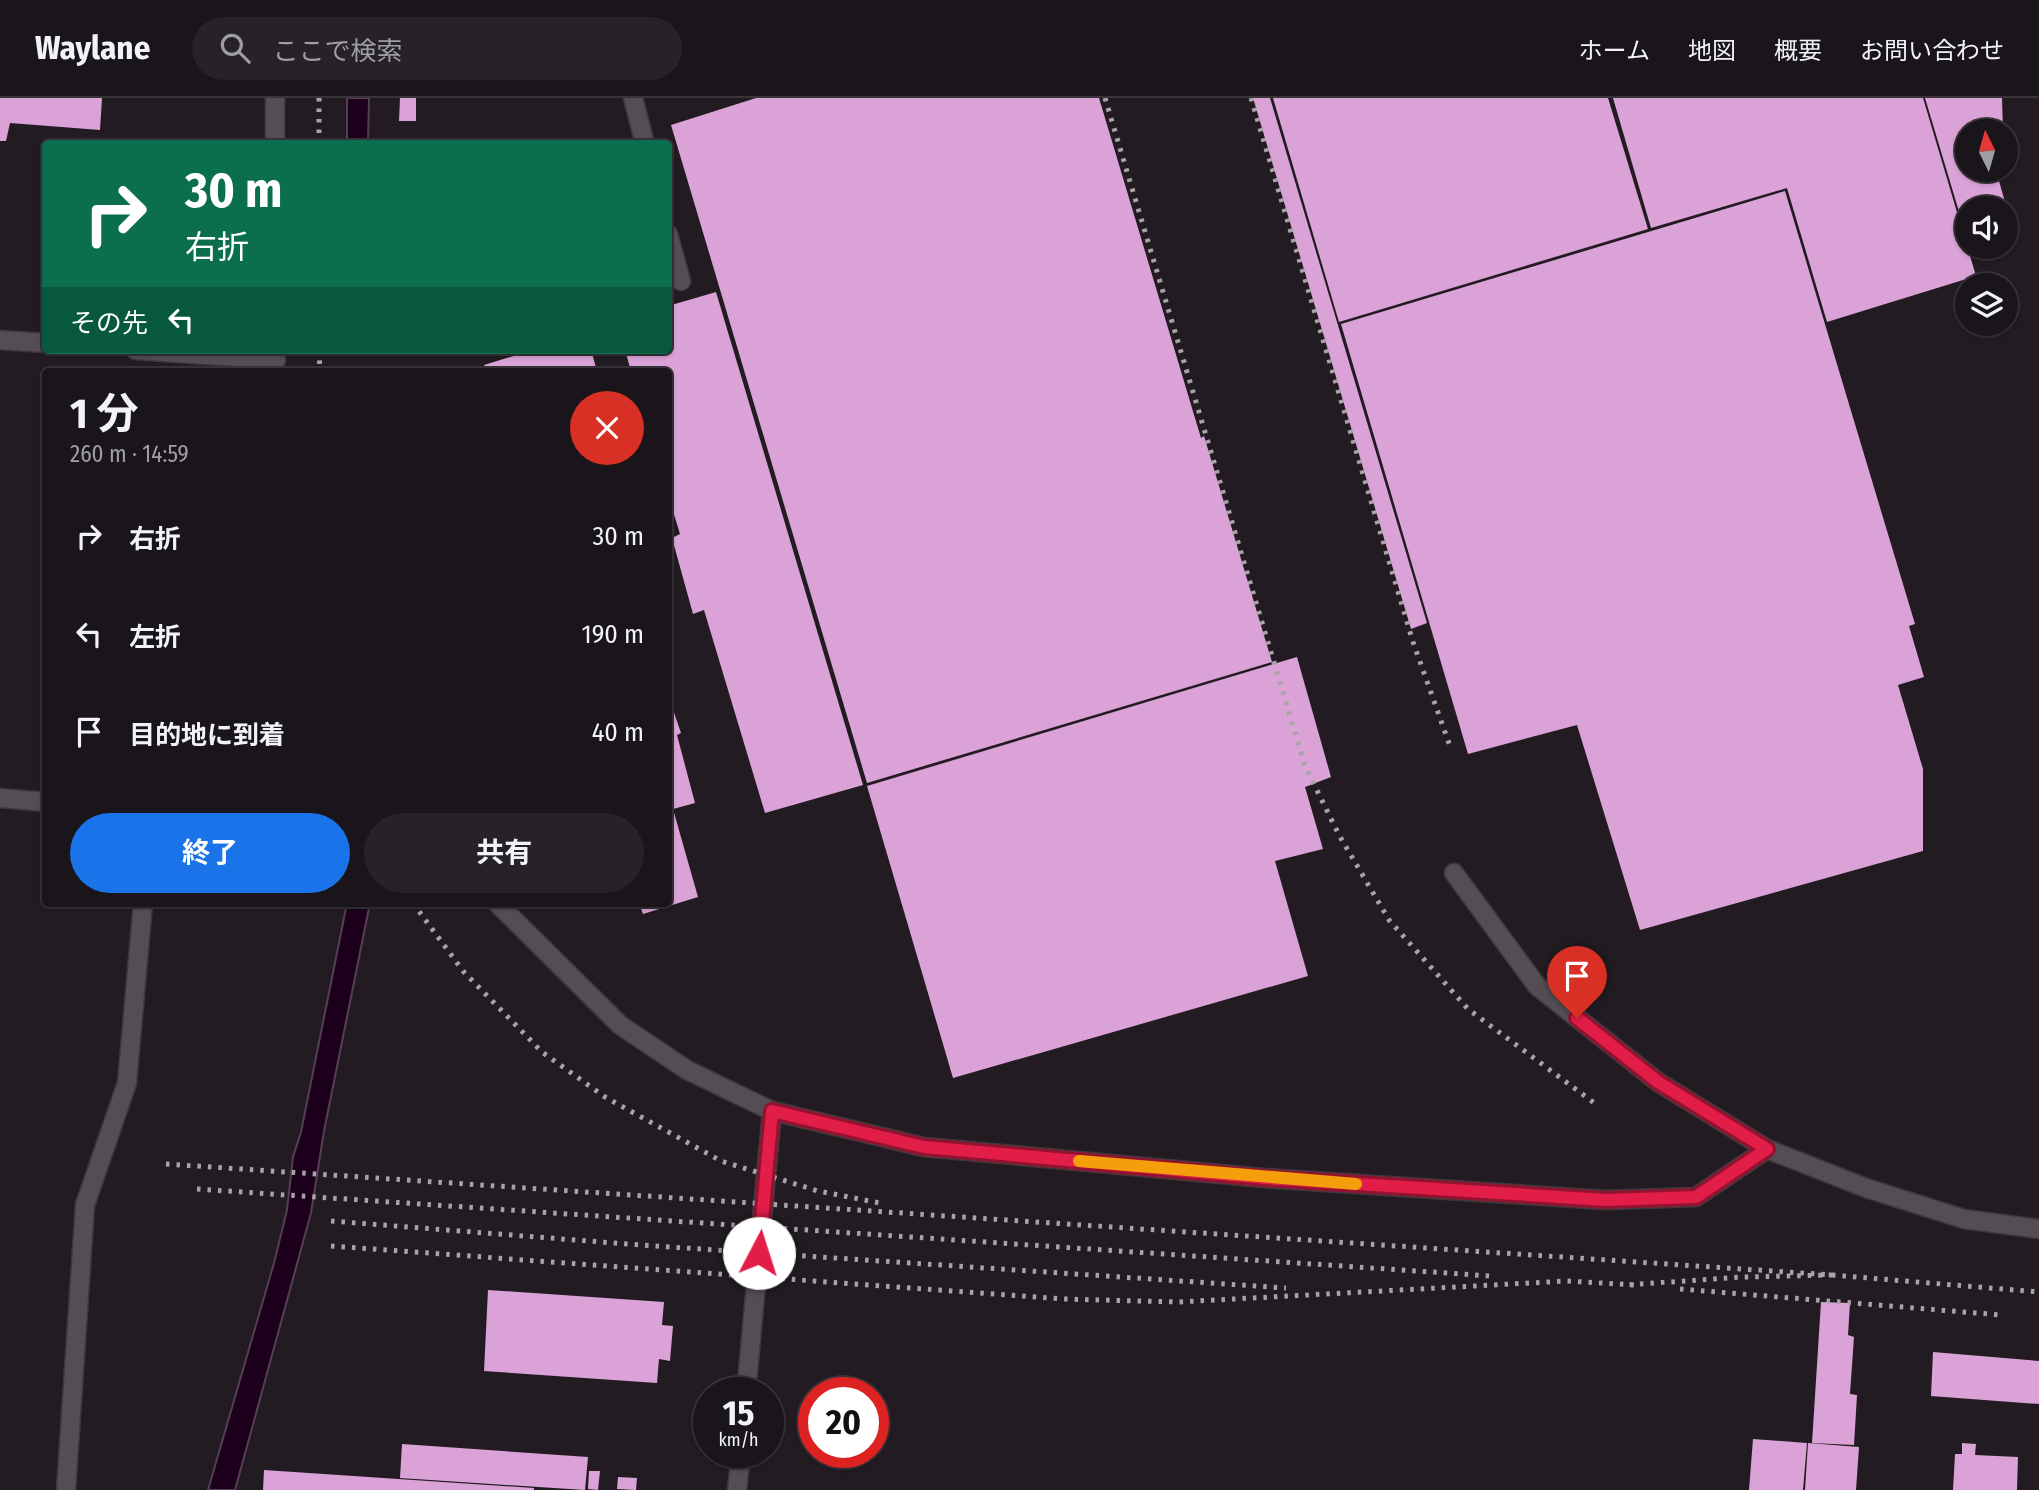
<!DOCTYPE html>
<html lang="ja">
<meta charset="utf-8">
<style>
:root{--surface:#1a151a;--page:#272227;--text:#f1f3f6;--muted:#9f9fa2;--line:#383439;--accent:#1a73e8}
body{margin:0;font-family:"Fira Sans Condensed","Noto Sans JP",sans-serif;background:var(--page);color:var(--text);height:100vh;display:flex;flex-direction:column;font-size:26px;white-space:nowrap}
*{box-sizing:border-box;margin:0}
p{font-size:23px;color:var(--muted)}
.icon{flex:none;width:38px;height:38px;fill:none;stroke:currentColor;stroke-width:2;stroke-linecap:round;stroke-linejoin:round}
.map{position:relative;flex:1;overflow:hidden}
.sheet{position:absolute;left:42px;top:270px;width:630px;height:539px;display:flex;flex-direction:column;background:var(--surface);border-radius:7px;box-shadow:0 2px 5px #0004,0 0 0 2px var(--line)}
.sheet>*{flex:none}
.banner{position:absolute;left:42px;top:42px;width:630px;height:214px;border-radius:7px;box-shadow:0 2px 5px #0004,0 0 0 2px var(--line);background:#0b6e4f;color:#fff;overflow:hidden}
.needle{width:46px;rotate:355deg}
.fabs{position:absolute;left:1955px;top:21px;display:grid;gap:14px}
.fabs a{display:grid;place-items:center;width:63px;height:63px;border-radius:50%;background:var(--surface);box-shadow:0 2px 5px #0004,0 0 0 2px var(--line);font-size:35px}
.speed{position:absolute;left:693px;top:1279px;display:flex;gap:14px;font-size:35px;font-weight:700;text-align:center}
.speed>*{display:grid;place-content:center;width:91px;height:91px;border-radius:50%;background:var(--surface);box-shadow:0 2px 5px #0004,0 0 0 2px var(--line);line-height:1}
.speed small{font-size:18px;font-weight:400}
.speed .limit{border:10px solid #d22;background:#fff;color:#111}
.pin{position:absolute;display:grid;place-items:center;width:60px;height:60px;color:#fff;margin:-72px -30px;border-radius:50% 50% 50% 0;rotate:-45deg;box-shadow:0 0 7px #0007}
.pin .icon{rotate:45deg}
.me{position:absolute;width:77px;margin:-38px;rotate:5deg;stroke-linejoin:round;filter:drop-shadow(0 0 5px #0008)}
.turn{display:flex;align-items:center;gap:24px;height:147px;padding:0 28px;font-size:32px}
.turn .icon{width:91px;height:91px;stroke-width:2.5}
.turn b{display:block;font-size:49px;line-height:60px}
.then{display:flex;align-items:center;height:66px;padding:0 28px;background:#0003;gap:14px;font-size:26px}
.round{display:grid;place-items:center;flex:none;width:74px;height:74px;border-radius:37px;background:var(--page)}
.head{display:flex;align-items:center;justify-content:space-between;height:119px;padding:0 28px}
h1{font-size:42px;font-weight:700;line-height:52px}
.cta{display:flex;gap:14px;margin-top:auto;padding:14px 28px}
.cta a{flex:1;height:80px;border-radius:42px;background:var(--accent);color:#fff;font-size:28px;font-weight:700;line-height:80px;text-align:center}
.cta a+a{background:var(--page);color:var(--text)}
ul{padding:0;list-style:none}
li{display:flex;align-items:center;gap:21px;height:98px;padding:0 28px}
li div{flex:1}
li b{display:block;font-size:26px}
li em{font-style:normal}
header{display:flex;align-items:center;gap:42px;box-sizing:border-box;height:98px;padding:0 35px;background:var(--surface);border-bottom:2px solid var(--line)}
header strong{font-size:33px}
nav{display:flex;gap:38px;margin-inline-start:auto;font-size:24px}
.search{width:490px;height:63px;background:var(--page);display:flex;align-items:center;gap:18px;box-sizing:border-box;padding:0 24px;border-radius:38px;color:var(--muted);font-size:26px}
.map>svg:first-child{display:block}
.water{fill:#1d001c;stroke:#553f54;stroke-width:2}
.building{fill:#daa2d6}
.lines{fill:none;stroke-linecap:round;stroke-linejoin:round}
.lane-casing{stroke:#3d373c;stroke-width:21}
.lane{stroke:#544d54;stroke-width:18}
.rail{stroke:#a8a3a7;stroke-width:5;stroke-dasharray:3.5 7;stroke-linecap:butt}
.route-casing{stroke:#92132f;stroke-width:18}
.route{stroke:#e11d48;stroke-width:12}
.slow{stroke:#f59e0b;stroke-width:12}
</style>
<header>
<strong>Waylane</strong>
<div class="search"><svg class="icon" aria-label="search" viewBox="0 0 24 24"><circle cx="10" cy="10" r="6"/><path d="M15 15l6 6"/></svg>ここで検索</div>
<nav><a>ホーム</a><a>地図</a><a>概要</a><a>お問い合わせ</a></nav>
</header>
<div class="map">
<svg width="2039" height="1392" viewBox="0 0 2039 1392">
<rect width="100%" height="100%" fill="#221c22"/>
<path class="water" d="M347,0H369L368,45H347Z
M347,805H370L324,1033L311,1115L235,1392H208L274,1165L287,1112L293,1059L301,1034Z"/>
<path class="building" d="M0,0H102L100,32L10,25L6,43H0Z
M400,0H416V23H399Z
M756,0H1099L1201,340L1204,338L1272,564L867,685L671,27Z
M1253,0H1270L1427,525L1411,531Z
M1273,0H1608L1648,131L1339,224Z
M1613,0H1923L1976,178L1827,224L1787,90L1651,130Z
M1925,0H2002L2003,33H1967V72H1996L2010,122L2006,124V110H1967L1966,137Z
M1785,93L1915,526L1909,528L1924,579L1898,587L1923,671V753L1640,832L1577,627L1468,656L1341,226Z
M716,194L863,687L765,715L704,512L693,516L672,440L680,436L668,397V273H631L625,252H668V208Z
M522,252H591L597,273H486L484,267L517,257V254Z
M1297,559L1331,679L1305,689L1323,751L1275,763L1308,878L953,980L867,688Z
M669,600L681,635L677,637L695,705L673,711L698,799L643,816L639,805H668Z
M488,1192L664,1204L662,1227L673,1228L670,1263L659,1261L657,1285L484,1273Z
M1821,1204L1850,1205L1848,1237L1854,1239L1850,1296L1857,1297L1854,1347L1812,1345Z
M1933,1254L2039,1263V1306L1931,1298Z
M1753,1341L1807,1345L1803,1392H1749Z
M1808,1345L1859,1349L1856,1392H1805Z
M1962,1345L1976,1346L1975,1357L2018,1359L2017,1392H1953L1955,1356H1962Z
M402,1346L588,1359L585,1392L400,1380Z
M264,1372L534,1390V1392H263Z
M589,1373H600L598,1392L588,1391Z
M618,1379L637,1380L636,1392L617,1391Z"/>
<g class="lines">
<g class="lane-casing">
<path id="lane" d="M275,0V46
M633,0L645,46
M668,136L681,183
M0,242L46,245
M136,252L276,262
M0,700L46,704
M1454,775L1537,888L1658,984L1767,1051L1866,1090L1964,1121L2039,1131
M497,805L620,927L687,972L772,1013L924,1049L1264,1080L1606,1102L1696,1099L1767,1051
M746,1295L772,1013
M66,1392L85,1107L127,985L143,805
M737,1392L741,1354"/>
</g>
<use href="#lane" class="lane"/>
<path class="rail" d="M319,0V46
M1105,0L1305,668L1339,737L1389,822L1468,911L1597,1007
M1251,0L1413,544L1451,651
M319,252L320,273
M413,805L463,873L542,954L605,999L721,1063L818,1093L885,1106
M166,1066L1832,1177L1743,1179L1626,1187
M197,1091L1491,1178
M331,1123L640,1147L1286,1190
M331,1148L1063,1201L1178,1204L1567,1183L1635,1187
M1832,1177L2039,1194
M1680,1191L2001,1217"/>
</g>
<g class="lines">
<g class="route-casing">
<path id="route" d="M759,1155L772,1013L924,1049L1264,1080L1606,1102L1696,1099L1767,1051L1658,984L1577,920"/>
</g>
<use href="#route" class="route"/>
<path class="slow" d="M1079,1063L1356,1086"/>
</g>
</svg>
<div class="fabs">
<a><svg class="needle" viewBox="-14 -14 28 28"><path d="M0-13l5 13h-10z" fill="#e53935"/><path d="M0 13l5-13h-10z" fill="#9f9fa2"/></svg></a>
<a><svg class="icon" aria-label="sound" viewBox="0 0 24 24"><path d="M4 9h4l5-4v14l-5-4H4zM17 9q2 3 0 6"/></svg></a>
<a><svg class="icon" aria-label="layers" viewBox="0 0 24 24"><path d="M12 4l9 5-9 5-9-5zM3 14l9 5 9-5"/></svg></a>
</div>
<div class="speed"><div>15<small>km/h</small></div><div class="limit">20</div></div>
<div class="pin" style="left:1577px;top:920px;background:#d93025"><svg class="icon" aria-label="arrive" viewBox="0 0 24 24"><path d="M6 21V4h12l-3 4 3 4H6"/></svg></div>
<svg class="me" style="left:759px;top:1155px" viewBox="-20 -20 40 40"><circle r="19" fill="#fff"/><path d="M0-13L10 11 0 6-10 11z" fill="#e11d48"/></svg>
<div class="banner">
<div class="turn"><svg class="icon" aria-label="right" viewBox="0 0 24 24"><path d="M7 20v-9h11M14 6l5 5-5 5"/></svg><div><b>30 m</b>右折</div></div>
<div class="then">その先<svg class="icon" aria-label="left" viewBox="0 0 24 24"><path d="M17 20v-9H6M10 6l-5 5 5 5"/></svg></div>
</div>
<section class="sheet">
<div class="head"><div><h1>1 分</h1><p>260 m · 14:59</p></div><a class="round" style="background:#d93025;color:#fff"><svg class="icon" aria-label="close" viewBox="0 0 24 24"><path d="M6 6l12 12M18 6L6 18"/></svg></a></div>
<ul>
<li><svg class="icon" aria-label="right" viewBox="0 0 24 24"><path d="M7 20v-9h11M14 6l5 5-5 5"/></svg><div><b>右折</b></div><em>30 m</em></li>
<li><svg class="icon" aria-label="left" viewBox="0 0 24 24"><path d="M17 20v-9H6M10 6l-5 5 5 5"/></svg><div><b>左折</b></div><em>190 m</em></li>
<li><svg class="icon" aria-label="arrive" viewBox="0 0 24 24"><path d="M6 21V4h12l-3 4 3 4H6"/></svg><div><b>目的地に到着</b></div><em>40 m</em></li>
</ul>
<div class="cta"><a>終了</a><a>共有</a></div>
</section>
</div>
